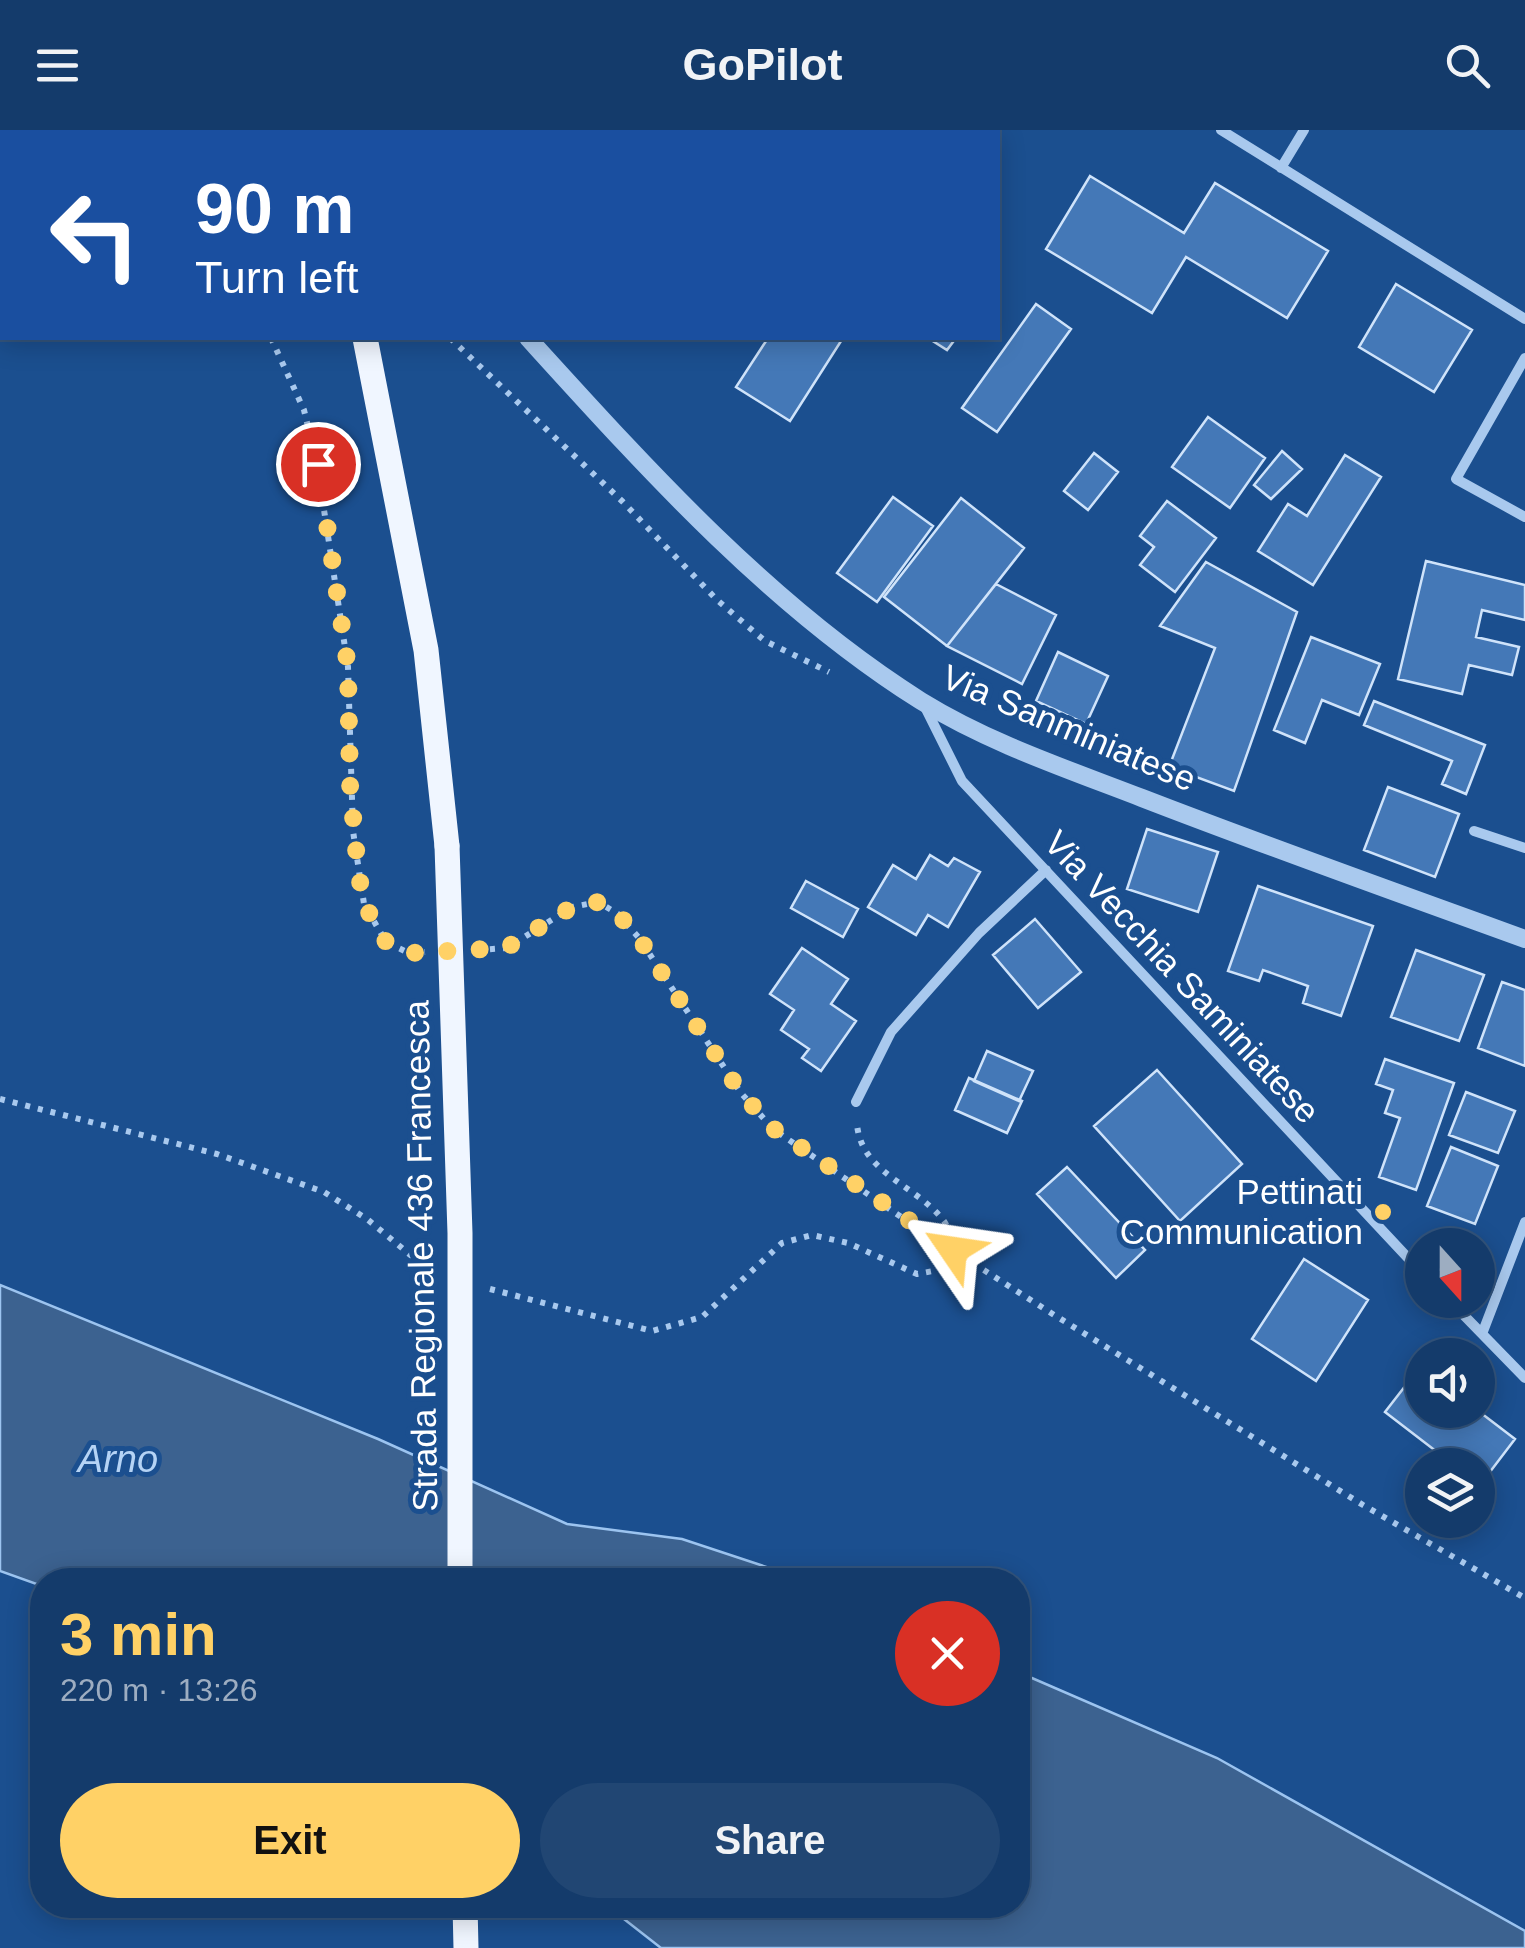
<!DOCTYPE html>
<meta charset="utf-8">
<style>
:root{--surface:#143b6b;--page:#214673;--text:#f1f3f6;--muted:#9dadc1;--line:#33557e;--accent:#ffd166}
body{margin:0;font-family:Arial,sans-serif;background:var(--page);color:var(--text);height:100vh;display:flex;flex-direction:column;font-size:38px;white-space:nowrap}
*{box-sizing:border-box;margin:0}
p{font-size:32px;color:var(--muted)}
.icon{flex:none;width:55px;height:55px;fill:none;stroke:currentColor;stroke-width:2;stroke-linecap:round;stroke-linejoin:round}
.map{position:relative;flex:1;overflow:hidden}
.drawer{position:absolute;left:30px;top:1438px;width:1000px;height:350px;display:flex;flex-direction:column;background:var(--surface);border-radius:40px;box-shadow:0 5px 25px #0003,0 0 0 2px var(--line)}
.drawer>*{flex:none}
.banner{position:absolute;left:0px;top:0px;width:1000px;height:210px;box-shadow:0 5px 25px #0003,0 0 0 2px var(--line);background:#1a4fa0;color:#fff;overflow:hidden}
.needle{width:65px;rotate:159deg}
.buttons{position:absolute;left:1405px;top:1098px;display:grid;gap:20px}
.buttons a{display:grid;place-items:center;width:90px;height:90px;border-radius:50%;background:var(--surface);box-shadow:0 5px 25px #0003,0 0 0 2px var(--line);font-size:50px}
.pin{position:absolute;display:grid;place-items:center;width:85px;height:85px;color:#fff;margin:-42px;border:5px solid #fff;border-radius:50%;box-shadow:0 2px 10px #0007}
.me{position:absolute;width:110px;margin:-55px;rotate:302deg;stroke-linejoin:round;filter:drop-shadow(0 0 8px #0008)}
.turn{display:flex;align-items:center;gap:35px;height:210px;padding:0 30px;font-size:45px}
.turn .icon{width:130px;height:130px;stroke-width:2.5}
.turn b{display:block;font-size:70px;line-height:85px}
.round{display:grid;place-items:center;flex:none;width:105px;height:105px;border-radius:52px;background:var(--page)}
.overview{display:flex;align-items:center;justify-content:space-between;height:170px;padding:0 30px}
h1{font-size:60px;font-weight:600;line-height:75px;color:var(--accent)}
.action{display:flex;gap:20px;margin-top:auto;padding:20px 30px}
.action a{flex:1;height:115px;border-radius:60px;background:var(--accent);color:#111;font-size:40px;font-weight:600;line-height:115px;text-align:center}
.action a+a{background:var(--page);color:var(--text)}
header{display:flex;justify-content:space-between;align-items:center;height:130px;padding:0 30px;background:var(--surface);font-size:45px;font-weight:600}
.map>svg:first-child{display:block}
.water{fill:#3c6290;stroke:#9cc4f0;stroke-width:2.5}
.building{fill:#4478b7;stroke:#cfe3fa;stroke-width:2.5}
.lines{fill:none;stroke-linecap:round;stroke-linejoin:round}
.path{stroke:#a9c9ee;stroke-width:6;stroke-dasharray:5 8;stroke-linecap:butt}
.minor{stroke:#a9c9ee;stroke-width:10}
.tertiary{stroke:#a9c9ee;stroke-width:18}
.primary{stroke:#f0f6ff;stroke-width:25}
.primary-bridge{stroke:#f0f6ff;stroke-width:25}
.route{stroke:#ffd166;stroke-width:18;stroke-dasharray:0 32.4}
.poi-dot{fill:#ffd166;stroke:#1b4f8f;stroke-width:4}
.labels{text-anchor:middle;stroke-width:10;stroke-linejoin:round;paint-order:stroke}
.street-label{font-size:35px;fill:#fff;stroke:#1b4f8f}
.poi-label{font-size:35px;fill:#fff;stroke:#1b4f8f;text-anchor:end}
.water-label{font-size:38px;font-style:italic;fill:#b5d3f5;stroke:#1b4f8f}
</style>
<header><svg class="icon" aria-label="menu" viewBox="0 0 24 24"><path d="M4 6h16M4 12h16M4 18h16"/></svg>GoPilot<svg class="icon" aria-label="search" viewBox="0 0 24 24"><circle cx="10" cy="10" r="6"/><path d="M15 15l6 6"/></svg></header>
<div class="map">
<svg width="1525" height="1818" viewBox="0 0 1525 1818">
<rect width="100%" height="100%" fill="#1b4f8f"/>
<path class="water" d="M0,1155L378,1309L567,1394L682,1409L806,1450H42V1456L0,1441Z
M1018,1542L1217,1628L1525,1801V1818H661L606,1775H1018Z"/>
<path class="building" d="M897,0H973L896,2Z
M1090,46L1184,103L1215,53L1328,121L1287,188L1186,127L1152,183L1046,119Z
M1396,154L1472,200L1434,262L1359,217Z
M1036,174L1071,199L997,302L962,278Z
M768,208H843L790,291L736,257Z
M928,208H956L947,220Z
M1208,287L1265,328L1230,378L1172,337Z
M1282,321L1302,339L1271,369L1254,355Z
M1094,323L1118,342L1088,380L1064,361Z
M1345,325L1381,347L1313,455L1258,421L1288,374L1307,386Z
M893,367L933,396L877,472L837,443Z
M961,368L1024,418L947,516L884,467Z
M1167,371L1216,408L1175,462L1140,435L1154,417L1140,406Z
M1426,431L1525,455V490L1482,480L1476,507L1519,517L1512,545L1469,535L1462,564L1398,549Z
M1206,432L1297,482L1234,661L1169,637L1215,518L1160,496Z
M996,454L1056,485L1022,554L947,516Z
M1311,507L1380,534L1359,585L1322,570L1305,613L1274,600Z
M1058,522L1108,546L1086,594L1036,571Z
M1374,571L1485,615L1466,664L1442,654L1452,631L1364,595Z
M1388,657L1459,684L1435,747L1364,720Z
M1147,699L1218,722L1198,782L1127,759Z
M930,725L948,736L954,728L980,742L948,797L928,785L916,805L868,777L893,735L916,749Z
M806,751L858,779L843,807L791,778Z
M1258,756L1373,796L1341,886L1303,873L1308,856L1263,840L1259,851L1228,841Z
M1035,789L1081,842L1038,878L993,825Z
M802,818L848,849L831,874L856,891L821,941L802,928L809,919L781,900L794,880L770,864Z
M1416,820L1484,845L1459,911L1391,887Z
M1502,852L1525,860V936L1478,918Z
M987,921L1033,941L1019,971L974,951Z
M1385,929L1454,953L1416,1060L1379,1047L1400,988L1385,983L1393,960L1376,954Z
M1157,940L1242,1034L1180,1091L1094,996Z
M969,948L1022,971L1007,1003L955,980Z
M1466,962L1515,981L1498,1023L1449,1005Z
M1451,1017L1498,1036L1475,1094L1427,1076Z
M1067,1037L1145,1120L1116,1148L1037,1064Z
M1304,1129L1368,1170L1316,1251L1252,1209Z
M1420,1237L1422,1280H1477L1515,1309L1480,1355L1478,1335H1454L1385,1282Z"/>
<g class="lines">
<path class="path" d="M133,0L134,2
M201,0L203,2
M271,208L304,280L317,334L348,537L353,701L364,774L386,812L409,823L425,822
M450,208L623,372L717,470L765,511L829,542
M477,820L507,818L572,777L598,772L618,784L639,808L741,963L773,999L910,1093L1051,1183L1363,1375L1525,1468
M0,969L217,1024L324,1062L367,1089L414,1128L432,1135
M490,1159L652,1201L702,1187L782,1113L812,1105L848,1113L917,1144L944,1139L953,1120C951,1110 949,1097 943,1090C916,1055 861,1043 857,994"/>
<path class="minor" d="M1221,0L1525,189
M654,2L656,0
M1281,38L1304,0
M1525,228L1456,349L1525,387
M924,575L962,651L1422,1143
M1474,701L1525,718
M856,972L891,902L979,803L1046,740
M1449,1170L1525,1248
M1482,1204L1525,1092"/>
<path class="tertiary" d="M451,2V0
M528,208C647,339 770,476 921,571C989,613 1067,639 1142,668C1269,717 1397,763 1525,809"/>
<path class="primary" d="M300,0L301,2
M365,208L426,520L447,716
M465,1775L466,1818"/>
<path class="primary-bridge" d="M447,716L460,1103V1450"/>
</g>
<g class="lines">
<path class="route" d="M318,334L348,537L350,654L358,740L364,774L386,812L410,823L506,818L572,777L598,772L618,784L639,808L741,963L774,999L953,1120"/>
</g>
<circle class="poi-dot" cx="1383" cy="1082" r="10"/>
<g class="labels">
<g class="street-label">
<text transform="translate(1069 598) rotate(23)" y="12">Via Sanminiatese</text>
<text transform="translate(1182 847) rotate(47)" y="12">Via Vecchia Saminiatese</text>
<text transform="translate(421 1126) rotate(-91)" y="12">Strada Regionale 436 Francesca</text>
</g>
<g class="poi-label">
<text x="1363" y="1074">Pettinati<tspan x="1363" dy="40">Communication</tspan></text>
</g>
<g class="water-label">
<text x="118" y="1342">Arno</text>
</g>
</g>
</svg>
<div class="buttons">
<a><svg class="needle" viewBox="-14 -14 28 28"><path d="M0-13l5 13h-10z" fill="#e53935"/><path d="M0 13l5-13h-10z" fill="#9dadc1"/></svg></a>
<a><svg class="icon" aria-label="sound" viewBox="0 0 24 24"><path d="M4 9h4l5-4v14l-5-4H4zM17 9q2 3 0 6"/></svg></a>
<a><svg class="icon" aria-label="layers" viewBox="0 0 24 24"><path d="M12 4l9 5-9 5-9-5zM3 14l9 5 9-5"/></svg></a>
</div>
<div class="pin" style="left:318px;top:334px;background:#d93025"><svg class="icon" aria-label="arrive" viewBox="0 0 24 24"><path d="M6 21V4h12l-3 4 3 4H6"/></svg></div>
<svg class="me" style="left:953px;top:1120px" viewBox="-20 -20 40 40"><path d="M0-17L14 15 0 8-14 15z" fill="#ffd166" stroke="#fff" stroke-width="4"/></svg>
<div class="banner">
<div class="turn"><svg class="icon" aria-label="left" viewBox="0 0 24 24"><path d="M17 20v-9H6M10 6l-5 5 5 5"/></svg><div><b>90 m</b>Turn left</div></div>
</div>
<section class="drawer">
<div class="overview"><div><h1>3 min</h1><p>220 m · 13:26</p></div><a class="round" style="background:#d93025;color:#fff"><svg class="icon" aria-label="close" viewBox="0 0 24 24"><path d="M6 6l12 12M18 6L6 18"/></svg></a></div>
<div class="action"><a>Exit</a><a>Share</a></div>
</section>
</div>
